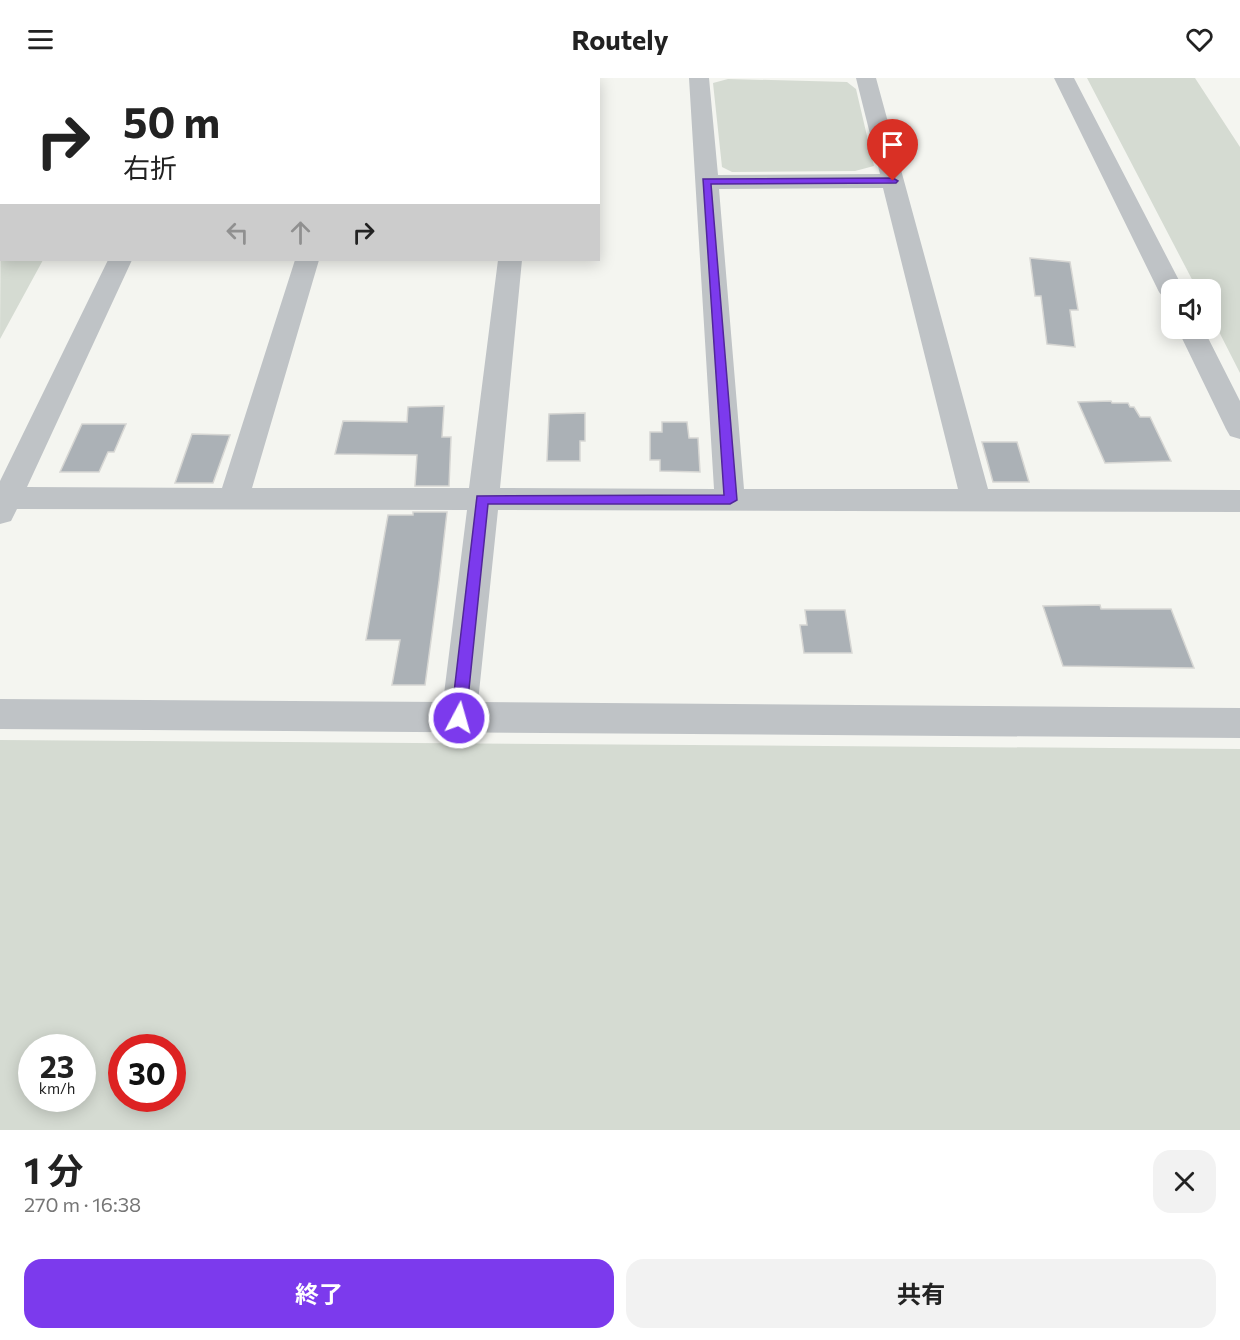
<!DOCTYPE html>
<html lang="ja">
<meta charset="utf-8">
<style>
:root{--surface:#fff;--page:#f2f2f2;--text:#222;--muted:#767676;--accent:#7c3aed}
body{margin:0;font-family:Commissioner,"Noto Sans JP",sans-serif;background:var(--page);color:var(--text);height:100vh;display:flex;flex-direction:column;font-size:22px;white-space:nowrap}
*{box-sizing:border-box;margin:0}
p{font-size:20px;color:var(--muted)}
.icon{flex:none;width:33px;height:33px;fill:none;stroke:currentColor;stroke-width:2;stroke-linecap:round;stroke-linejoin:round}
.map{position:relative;height:1052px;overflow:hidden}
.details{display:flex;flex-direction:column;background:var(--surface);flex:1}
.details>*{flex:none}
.guide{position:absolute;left:0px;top:0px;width:600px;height:183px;box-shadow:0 3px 15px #0003;background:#fff;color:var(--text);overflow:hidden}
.fabs{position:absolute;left:1161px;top:201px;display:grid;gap:12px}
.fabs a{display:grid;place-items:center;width:60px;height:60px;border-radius:12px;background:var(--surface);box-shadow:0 3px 15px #0003;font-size:30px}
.speed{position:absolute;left:18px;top:956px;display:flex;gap:12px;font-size:30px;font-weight:700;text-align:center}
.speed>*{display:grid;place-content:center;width:78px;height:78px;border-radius:50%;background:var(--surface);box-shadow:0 3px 15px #0003;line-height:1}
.speed small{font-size:15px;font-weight:400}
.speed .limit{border:9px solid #d22;background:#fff;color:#111}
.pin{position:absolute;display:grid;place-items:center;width:51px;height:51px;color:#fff;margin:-62px -26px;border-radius:50% 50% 50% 0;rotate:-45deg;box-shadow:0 0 6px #0007}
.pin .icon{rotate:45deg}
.me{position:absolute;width:66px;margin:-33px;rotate:6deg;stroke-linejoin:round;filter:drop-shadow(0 0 4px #0008)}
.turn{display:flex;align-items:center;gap:21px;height:126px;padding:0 24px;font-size:27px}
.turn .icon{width:78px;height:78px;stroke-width:2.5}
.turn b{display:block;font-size:42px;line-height:51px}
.lanes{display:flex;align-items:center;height:57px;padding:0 24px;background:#0003;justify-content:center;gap:30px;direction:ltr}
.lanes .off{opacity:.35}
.round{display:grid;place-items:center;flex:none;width:63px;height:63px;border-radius:18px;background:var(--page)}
.head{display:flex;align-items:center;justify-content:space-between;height:102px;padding:0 24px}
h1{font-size:36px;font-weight:700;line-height:45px}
.primary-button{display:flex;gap:12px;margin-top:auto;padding:12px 24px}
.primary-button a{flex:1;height:69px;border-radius:18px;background:var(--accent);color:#fff;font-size:24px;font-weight:700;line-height:69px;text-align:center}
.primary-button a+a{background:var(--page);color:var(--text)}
header{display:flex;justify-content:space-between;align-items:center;height:78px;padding:0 24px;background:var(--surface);font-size:27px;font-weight:700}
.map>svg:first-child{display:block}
.green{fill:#d5dbd2;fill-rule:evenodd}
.building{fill:#abb1b6;stroke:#d6d6d3;stroke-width:1.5}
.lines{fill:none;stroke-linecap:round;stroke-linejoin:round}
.street{fill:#bfc3c6;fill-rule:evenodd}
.route{fill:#7c3aed;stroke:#51269a;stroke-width:1.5}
</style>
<header><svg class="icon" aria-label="menu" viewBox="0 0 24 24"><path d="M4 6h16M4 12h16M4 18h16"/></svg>Routely<svg class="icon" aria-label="heart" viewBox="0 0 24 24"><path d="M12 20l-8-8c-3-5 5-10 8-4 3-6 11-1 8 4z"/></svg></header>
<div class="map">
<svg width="1240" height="1052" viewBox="0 0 1240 1052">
<rect width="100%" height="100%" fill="#f4f5f0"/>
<path class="green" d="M1087,0H1195L1240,69V295L1211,238L1210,212L1197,211Z
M728,1L847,4L856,11L874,88L855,93L732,94L722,89L713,5Z
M1,102L2,182H43L0,261Z
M0,662L1240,671V1052H0ZM32,969H82V1020H32ZM122,969H172V1020H122Z"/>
<path class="building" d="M1030,180L1070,184L1078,232H1070L1075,269L1047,266L1041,218H1035Z
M1111,323L1112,325H1128L1130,329H1134L1140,339H1150L1171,383L1105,385L1078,324Z
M444,328L442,359H451L449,408H415L417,377L335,376L343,343L407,344L408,329Z
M585,335V363H580V383H547L549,336Z
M662,344H687L689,360H698L700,394L660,393V382H650V354H662Z
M82,346H126L114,374H108L99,394H60Z
M192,356L230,357L213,405H175Z
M982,364H1017L1029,404H993Z
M413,434H447L439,503L425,607H392L400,562H366L388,437H413Z
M1100,527L1101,531H1171L1194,590L1063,588L1043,528Z
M805,532H845L852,575H804L800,547H807Z"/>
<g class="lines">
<path class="street" d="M38,0H58L37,2Z
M196,0H216L195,2Z
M352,0H372V2H352Z
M522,0H542V2H522Z
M689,0H709L718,97L880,96L856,0H876L988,411L1240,412V434L498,432L478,624L1240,630V660L0,651V621L443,624L467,432L17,431L11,443L0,446V403L108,182H132L27,409L222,410L295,182H319L252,410H469L498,182H522L500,410L714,411ZM883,110L958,411H744L719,111Z
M1054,0H1074L1184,212H1172V222L1163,219L1159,214Z
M2,62V77L0,78V63Z
M1177,250H1203L1240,323V361L1230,358L1226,351Z"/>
</g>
<path class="route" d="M893,100L898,103L896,105L711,106L737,422L730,426H488L466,640L464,644H453L451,640L477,418L724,417L703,101Z"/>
</svg>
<div class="fabs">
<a><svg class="icon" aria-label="sound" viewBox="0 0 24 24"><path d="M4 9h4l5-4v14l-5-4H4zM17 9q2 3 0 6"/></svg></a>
</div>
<div class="speed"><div>23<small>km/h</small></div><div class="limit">30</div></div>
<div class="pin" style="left:893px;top:103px;background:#d93025"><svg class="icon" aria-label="arrive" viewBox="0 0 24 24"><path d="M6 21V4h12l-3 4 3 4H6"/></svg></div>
<svg class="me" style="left:459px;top:640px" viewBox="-20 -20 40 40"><circle r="17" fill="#7c3aed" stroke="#fff" stroke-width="3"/><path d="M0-11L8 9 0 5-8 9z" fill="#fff"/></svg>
<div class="guide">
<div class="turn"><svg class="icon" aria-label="right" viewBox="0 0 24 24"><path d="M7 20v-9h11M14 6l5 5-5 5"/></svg><div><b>50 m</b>右折</div></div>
<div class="lanes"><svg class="icon off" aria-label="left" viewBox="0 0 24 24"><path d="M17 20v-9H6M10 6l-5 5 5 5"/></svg><svg class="icon off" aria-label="ahead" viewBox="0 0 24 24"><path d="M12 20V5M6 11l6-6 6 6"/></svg><svg class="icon" aria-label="right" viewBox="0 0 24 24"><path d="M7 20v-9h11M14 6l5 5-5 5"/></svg></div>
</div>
</div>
<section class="details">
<div class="head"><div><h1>1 分</h1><p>270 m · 16:38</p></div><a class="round"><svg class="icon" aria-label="close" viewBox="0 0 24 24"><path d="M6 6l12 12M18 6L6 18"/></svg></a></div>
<div class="primary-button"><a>終了</a><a>共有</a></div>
</section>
